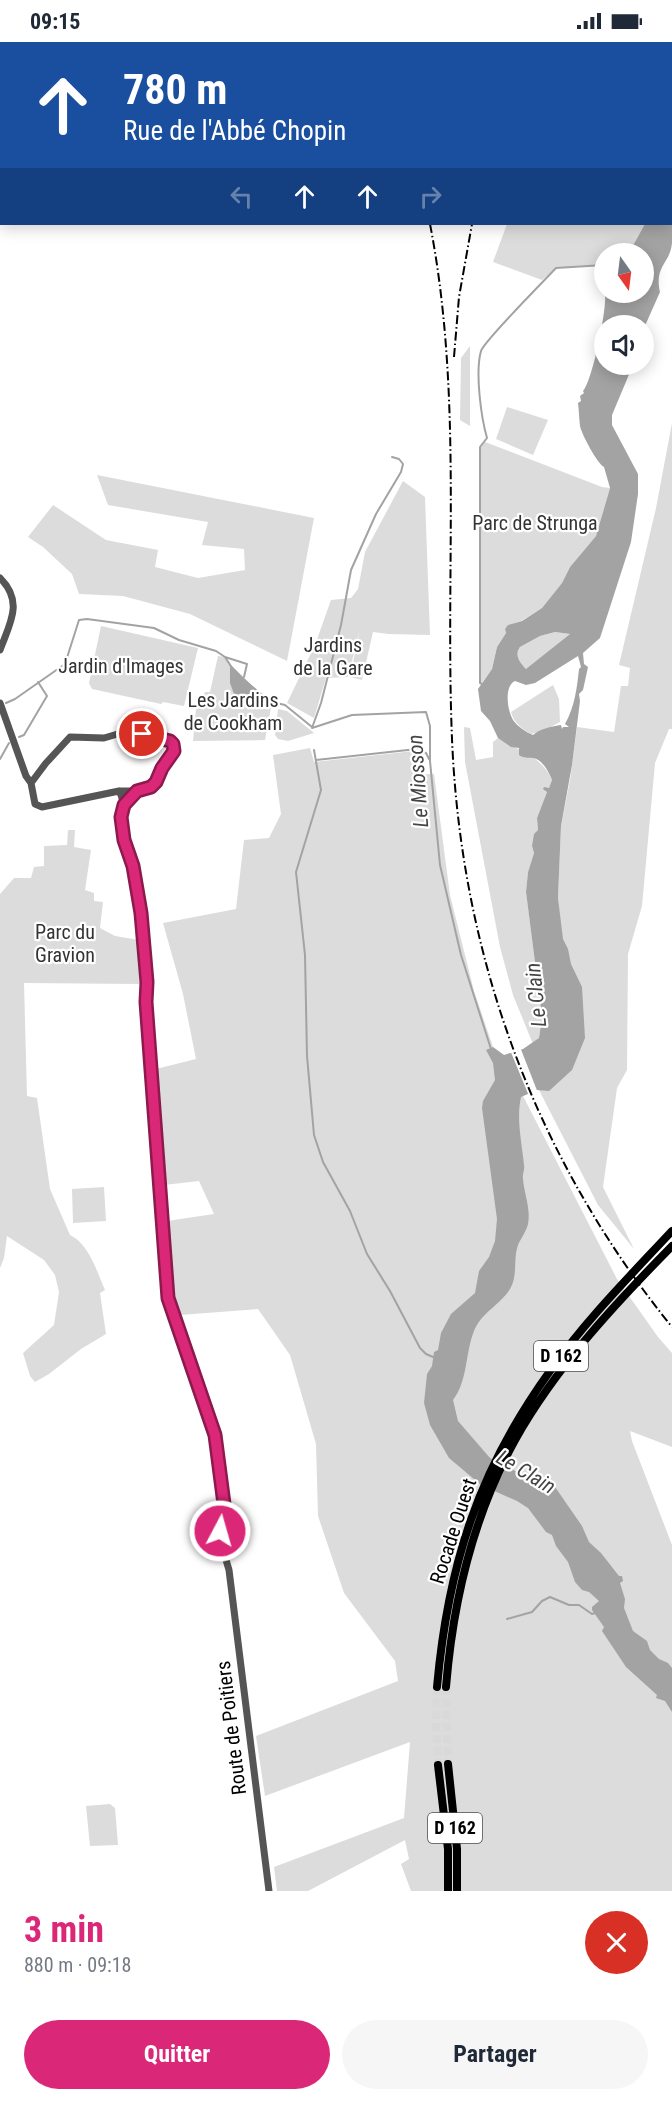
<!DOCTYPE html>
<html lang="fr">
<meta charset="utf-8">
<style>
:root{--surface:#fff;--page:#f6f6f7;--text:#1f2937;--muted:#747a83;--accent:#db2777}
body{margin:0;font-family:"Roboto Condensed",sans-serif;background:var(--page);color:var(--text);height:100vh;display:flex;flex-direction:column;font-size:22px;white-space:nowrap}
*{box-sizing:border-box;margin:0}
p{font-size:20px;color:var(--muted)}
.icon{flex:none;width:33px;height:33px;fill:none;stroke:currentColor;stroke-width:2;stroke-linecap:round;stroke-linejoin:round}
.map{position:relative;height:1849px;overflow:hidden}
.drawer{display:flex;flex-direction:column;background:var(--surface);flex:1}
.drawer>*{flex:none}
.top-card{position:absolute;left:0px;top:0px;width:672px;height:183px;box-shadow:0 3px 15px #0003;background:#1a4fa0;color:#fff;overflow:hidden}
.needle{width:39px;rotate:166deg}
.fabs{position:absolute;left:594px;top:201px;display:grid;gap:12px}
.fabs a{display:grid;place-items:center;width:60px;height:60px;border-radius:50%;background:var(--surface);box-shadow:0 3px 15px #0003;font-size:30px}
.pin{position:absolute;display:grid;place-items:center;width:51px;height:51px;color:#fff;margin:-26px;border:3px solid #fff;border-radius:50%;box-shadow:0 2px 6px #0007}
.me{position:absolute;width:66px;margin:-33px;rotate:6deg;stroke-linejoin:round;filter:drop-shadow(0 0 4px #0008)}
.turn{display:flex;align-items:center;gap:21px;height:126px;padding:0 24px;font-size:27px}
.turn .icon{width:78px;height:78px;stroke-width:2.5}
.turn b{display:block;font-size:42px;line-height:51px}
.lanes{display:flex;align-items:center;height:57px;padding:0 24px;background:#0003;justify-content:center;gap:30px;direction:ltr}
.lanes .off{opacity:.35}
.round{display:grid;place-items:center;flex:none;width:63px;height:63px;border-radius:32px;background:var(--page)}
.headline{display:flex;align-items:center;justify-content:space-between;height:102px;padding:0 24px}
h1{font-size:36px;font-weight:700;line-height:45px;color:var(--accent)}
.cta{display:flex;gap:12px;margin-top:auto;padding:12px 24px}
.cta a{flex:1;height:69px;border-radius:36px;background:var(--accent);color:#fff;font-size:24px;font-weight:700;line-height:69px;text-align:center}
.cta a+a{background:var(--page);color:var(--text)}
.status{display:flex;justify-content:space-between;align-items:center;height:42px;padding:0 30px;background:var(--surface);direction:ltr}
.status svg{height:16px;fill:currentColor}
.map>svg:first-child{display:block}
.green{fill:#dcdcdc}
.water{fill:#a3a3a3;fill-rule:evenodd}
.pier{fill:#fff}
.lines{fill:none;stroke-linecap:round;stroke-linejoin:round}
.stream{stroke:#a3a3a3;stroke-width:2}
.major-tunnel{stroke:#d9d9d9;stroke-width:8;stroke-dasharray:8 4;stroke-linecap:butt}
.minor{stroke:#555;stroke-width:7}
.major{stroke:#000;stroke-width:8}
.rail{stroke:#000;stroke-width:2;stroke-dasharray:9 3 1.5 3;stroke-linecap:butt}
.route-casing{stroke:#8e194d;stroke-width:15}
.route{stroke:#db2777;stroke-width:10}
.labels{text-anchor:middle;stroke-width:4.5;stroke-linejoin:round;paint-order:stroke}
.shield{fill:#fff;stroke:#4c4c4c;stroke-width:1.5}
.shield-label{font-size:18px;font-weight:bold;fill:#000}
.park-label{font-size:20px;fill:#333;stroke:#fff}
.street-label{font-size:20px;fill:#000;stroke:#fff}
.water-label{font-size:21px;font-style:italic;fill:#444;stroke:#fff}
</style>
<div class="status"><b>09:15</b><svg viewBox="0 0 49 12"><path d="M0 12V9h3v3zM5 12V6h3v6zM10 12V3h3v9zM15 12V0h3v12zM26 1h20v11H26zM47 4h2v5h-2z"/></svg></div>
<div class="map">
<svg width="672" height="1849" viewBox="0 0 672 1849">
<rect width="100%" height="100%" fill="#fff"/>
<path class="green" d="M507,182H663L644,212H604V222L556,226L542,238L493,220Z
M470,304V384L460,378L461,316Z
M507,365L548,378L533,413L496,397Z
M672,381V687H669L655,721L642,864L628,912L627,1028L617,1046L603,1145L634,1207L598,1163L539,1048L563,1022L570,987L558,856L561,784L570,738L577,685L614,690L621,644H628L630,626L619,623L656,466Z
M485,400L602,445L610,446L596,494L570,525L562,541L542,566L521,579L509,583L505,587L506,591L497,605L492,627L481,642L480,405Z
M97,433L314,476L287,619L190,572L123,554L79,552L72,532L43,505L28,495L53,463L106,498L158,508L155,525L198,536L245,528L244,507L202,503L208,480L108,463Z
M403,439L425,455L430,593L388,592L373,590L362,638L350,635L360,587L348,635L326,636L314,676L287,661L315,603L331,558L351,556L358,547L365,510Z
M101,584L198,606L184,664L163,660L161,662L92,647L89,641Z
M555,590L570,592L527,627L525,626C520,620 514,613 520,605L540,594Z
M218,614L225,615L234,629L272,660L265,698L193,699L196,667L205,650H210Z
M553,643L559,657L560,680L545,688L531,692C522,687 514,681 511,670Z
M278,667L287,669L314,691L288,699L278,697L275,693Z
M464,685L470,686L476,718L493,715V700L498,696C518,709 542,714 552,738L549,746L545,748L547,750L537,776L538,788L532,804L534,811L528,830L526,850L542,975L539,996L533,1002L513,953L500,905L465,720Z
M310,706L314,720L414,709L416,732H434L450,853L474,949L493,1005L515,1047L523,1054L617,1237L658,1295L672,1311V1405L630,1389L632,1399L672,1503V1849H411L401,1822L409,1817L405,1798L308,1849H277L274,1825L404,1776L410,1700L265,1754L256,1694L398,1639L395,1619L344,1551L318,1474L316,1402L290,1313L258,1267L180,1273L173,1252L167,1179L214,1172L199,1139L164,1143L156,1027L196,1017L183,952L163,881L236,867L244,798L269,796L281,772L273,713Z
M68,788H75L74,805L91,808L85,848L94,851V859L103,860L100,886L115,894L139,898L142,942L24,941L27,1054L37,1056L50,1147L70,1193C89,1202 97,1230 105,1248L100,1251L106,1292L81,1307L49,1332L35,1340L30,1334L23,1311L54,1283L59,1250L55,1233L44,1218L7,1194L4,1216L0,1226V852L14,836H31L34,825L44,824V804L67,803Z
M104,1145L106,1179L73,1181L72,1147Z
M110,1762L115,1766L118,1803L90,1804L86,1764Z"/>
<path class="water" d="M672,135C672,156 672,180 672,201C670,222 654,224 660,250L644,286V284H604V322L633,323L612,373V383L638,432V452L631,500L600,596L583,611L584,622L588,625L583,648L579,652L580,659L572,723L561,784L558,856L563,897L568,907L571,922L582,945L585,996L572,1028L549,1049L537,1048L521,1055C516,1077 522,1101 524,1123C525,1128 522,1132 523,1137C524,1151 531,1167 528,1182C526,1190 521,1196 518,1203C513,1217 518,1234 510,1247C500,1263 481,1271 474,1289C465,1311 468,1339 453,1358L458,1379L490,1416L519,1431L545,1438L553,1442L582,1484L589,1500L601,1511L619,1534H622L623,1539L620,1541L625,1557L624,1566L633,1589L647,1599L650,1608L659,1617L668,1621L672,1626V1670L665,1659L656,1656L657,1653L626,1625L602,1589L604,1585L592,1568V1565L599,1559L589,1550L582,1548L575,1540L568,1520L556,1504L552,1493L546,1490L528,1466L517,1459L481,1443L449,1416L430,1383L424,1361L427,1332L432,1324L434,1310L438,1308L441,1291L451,1272L475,1251L479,1229L489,1215L495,1199L497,1177L482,1066L483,1059L495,1038L493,1021L486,1008L493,1005L504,1013L523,1007L539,996L542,975L526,850L528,830L534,811L532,804L534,792L538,788L537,776L547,750L543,747L544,745L549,746L552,738C549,730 542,717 533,716C527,715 525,717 519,713V706L511,705L498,696L490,679L481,669L478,647L492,627L497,605L506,591L505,587L508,583L522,579L542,566L562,541L570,525L596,494L610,446L604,425C597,421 582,393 580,384C579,376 579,369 578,361L581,359L580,354L584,351L583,349C593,337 607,266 605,252L607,250H644V212L629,211L645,182H670ZM555,590L570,592L526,627L525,626C520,620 514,613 520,605L540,594ZM578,614L581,625L579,627C577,645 575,664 565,682L569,685H563L562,687L561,683C553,684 539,687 533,693C526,690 518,685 513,678C507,668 504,644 515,639L526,643L535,641Z
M230,622L256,648L272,660L234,652L230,641Z"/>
<path class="pier" d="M520,1005L538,1051L529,1054L510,1008Z"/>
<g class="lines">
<path class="stream" d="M225,615L247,622L244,635
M482,642L480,641V405L487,396C481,375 475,330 481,309C484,299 544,239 556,226L604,223
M6,661L15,657L65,622L79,578L87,577L154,586L179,598L216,609L225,615L234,629L256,648L272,660L285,663L312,685
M312,686L352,673L426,670L430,684V719L440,823L461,913L491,1007
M312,686L321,661L341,583L351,528L376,472L401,430L403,422L399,417L392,415
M19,695L24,693L47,654L38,640
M314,708L321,748L296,830L305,913L307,1014L314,1093L323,1120L350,1169L367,1212L390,1249L420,1306L426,1312L433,1315
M0,717L9,701
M316,718L417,707L426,711L429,717
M507,1577L532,1570L542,1559L550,1555L569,1563H579L592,1572L595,1571"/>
<path class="major-tunnel" d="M437,1645L436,1684L438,1723
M446,1645L448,1722"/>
<path class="minor" d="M0,536C24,560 10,581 0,608
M0,661L26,734L31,741
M128,689L161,696L173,702L174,709L162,725L156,740L151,745L137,749H119L42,765L35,762L31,741L46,721L70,695L104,696Z
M119,749C127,761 119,772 121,785C123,799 131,812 134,825C143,869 148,916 146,960L168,1256L215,1393L224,1462L221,1470L220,1489
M198 1495a12 12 0 1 1 24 0a12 12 0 1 1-24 0Z
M221,1501L229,1528L269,1849"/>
<path class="major" d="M437,1645C448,1523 478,1429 550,1329C586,1278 630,1234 672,1189
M446,1645C453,1559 473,1474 515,1398C556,1325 614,1263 672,1204
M448,1722L457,1807V1849
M438,1723L448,1807V1849"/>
<path class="rail" d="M373,0L374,2
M546,2L547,0
M430,182C463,352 445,525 452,697C461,914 535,1116 672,1285
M454,315L459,255L472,182"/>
</g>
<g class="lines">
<g class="route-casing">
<path id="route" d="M142,692L170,699L173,702L174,709L162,726L156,740L151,745L137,749L124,763L121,775L124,798L133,824L141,871L147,940L146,960L168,1256L215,1393L224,1462L221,1470L220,1489"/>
</g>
<use href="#route" class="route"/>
</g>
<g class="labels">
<g class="shield">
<rect x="534" y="1299" width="54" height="30" rx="4.5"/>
<rect x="428" y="1771" width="54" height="30" rx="4.5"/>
</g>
<g class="shield-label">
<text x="561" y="1320">D 162</text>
<text x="455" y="1792">D 162</text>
</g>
<g class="park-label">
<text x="535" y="488">Parc de Strunga</text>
<text x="333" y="610">Jardins<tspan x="333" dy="23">de la Gare</tspan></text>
<text x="121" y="631">Jardin d'Images</text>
<text x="233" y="665">Les Jardins<tspan x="233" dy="23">de Cookham</tspan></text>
<text x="65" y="897">Parc du<tspan x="65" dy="23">Gravion</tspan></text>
</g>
<g class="street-label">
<text transform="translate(453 1489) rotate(-72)" y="7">Rocade Ouest</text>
<text transform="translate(231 1686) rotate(-97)" y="7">Route de Poitiers</text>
</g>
<g class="water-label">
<text transform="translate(418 739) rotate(-94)" y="7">Le Miosson</text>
<text transform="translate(536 953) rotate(-96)" y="7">Le Clain</text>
<text transform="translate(526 1430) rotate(31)" y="7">Le Clain</text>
</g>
</g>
</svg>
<div class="fabs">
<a><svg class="needle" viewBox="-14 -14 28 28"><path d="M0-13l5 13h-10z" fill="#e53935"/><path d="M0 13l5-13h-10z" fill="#747a83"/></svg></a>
<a><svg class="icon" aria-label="sound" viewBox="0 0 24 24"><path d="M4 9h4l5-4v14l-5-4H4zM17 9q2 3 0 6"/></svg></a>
</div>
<div class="pin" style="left:142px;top:692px;background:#d93025"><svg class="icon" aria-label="arrive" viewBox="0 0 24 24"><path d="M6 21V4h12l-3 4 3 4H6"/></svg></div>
<svg class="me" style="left:220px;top:1489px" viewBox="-20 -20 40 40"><circle r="17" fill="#db2777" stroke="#fff" stroke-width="3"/><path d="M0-11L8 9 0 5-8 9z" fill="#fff"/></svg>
<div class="top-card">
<div class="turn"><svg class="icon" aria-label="ahead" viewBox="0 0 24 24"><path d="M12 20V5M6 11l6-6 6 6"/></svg><div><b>780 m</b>Rue de l'Abbé Chopin</div></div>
<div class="lanes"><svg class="icon off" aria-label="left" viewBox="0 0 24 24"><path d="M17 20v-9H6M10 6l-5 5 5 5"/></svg><svg class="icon" aria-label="ahead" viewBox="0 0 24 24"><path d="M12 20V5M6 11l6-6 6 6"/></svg><svg class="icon" aria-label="ahead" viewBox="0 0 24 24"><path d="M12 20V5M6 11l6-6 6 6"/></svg><svg class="icon off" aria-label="right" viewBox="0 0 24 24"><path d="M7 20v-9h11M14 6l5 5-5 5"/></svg></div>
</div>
</div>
<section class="drawer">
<div class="headline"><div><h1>3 min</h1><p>880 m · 09:18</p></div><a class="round" style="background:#d93025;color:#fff"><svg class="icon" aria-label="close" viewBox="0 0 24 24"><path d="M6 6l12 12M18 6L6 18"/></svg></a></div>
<div class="cta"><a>Quitter</a><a>Partager</a></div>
</section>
